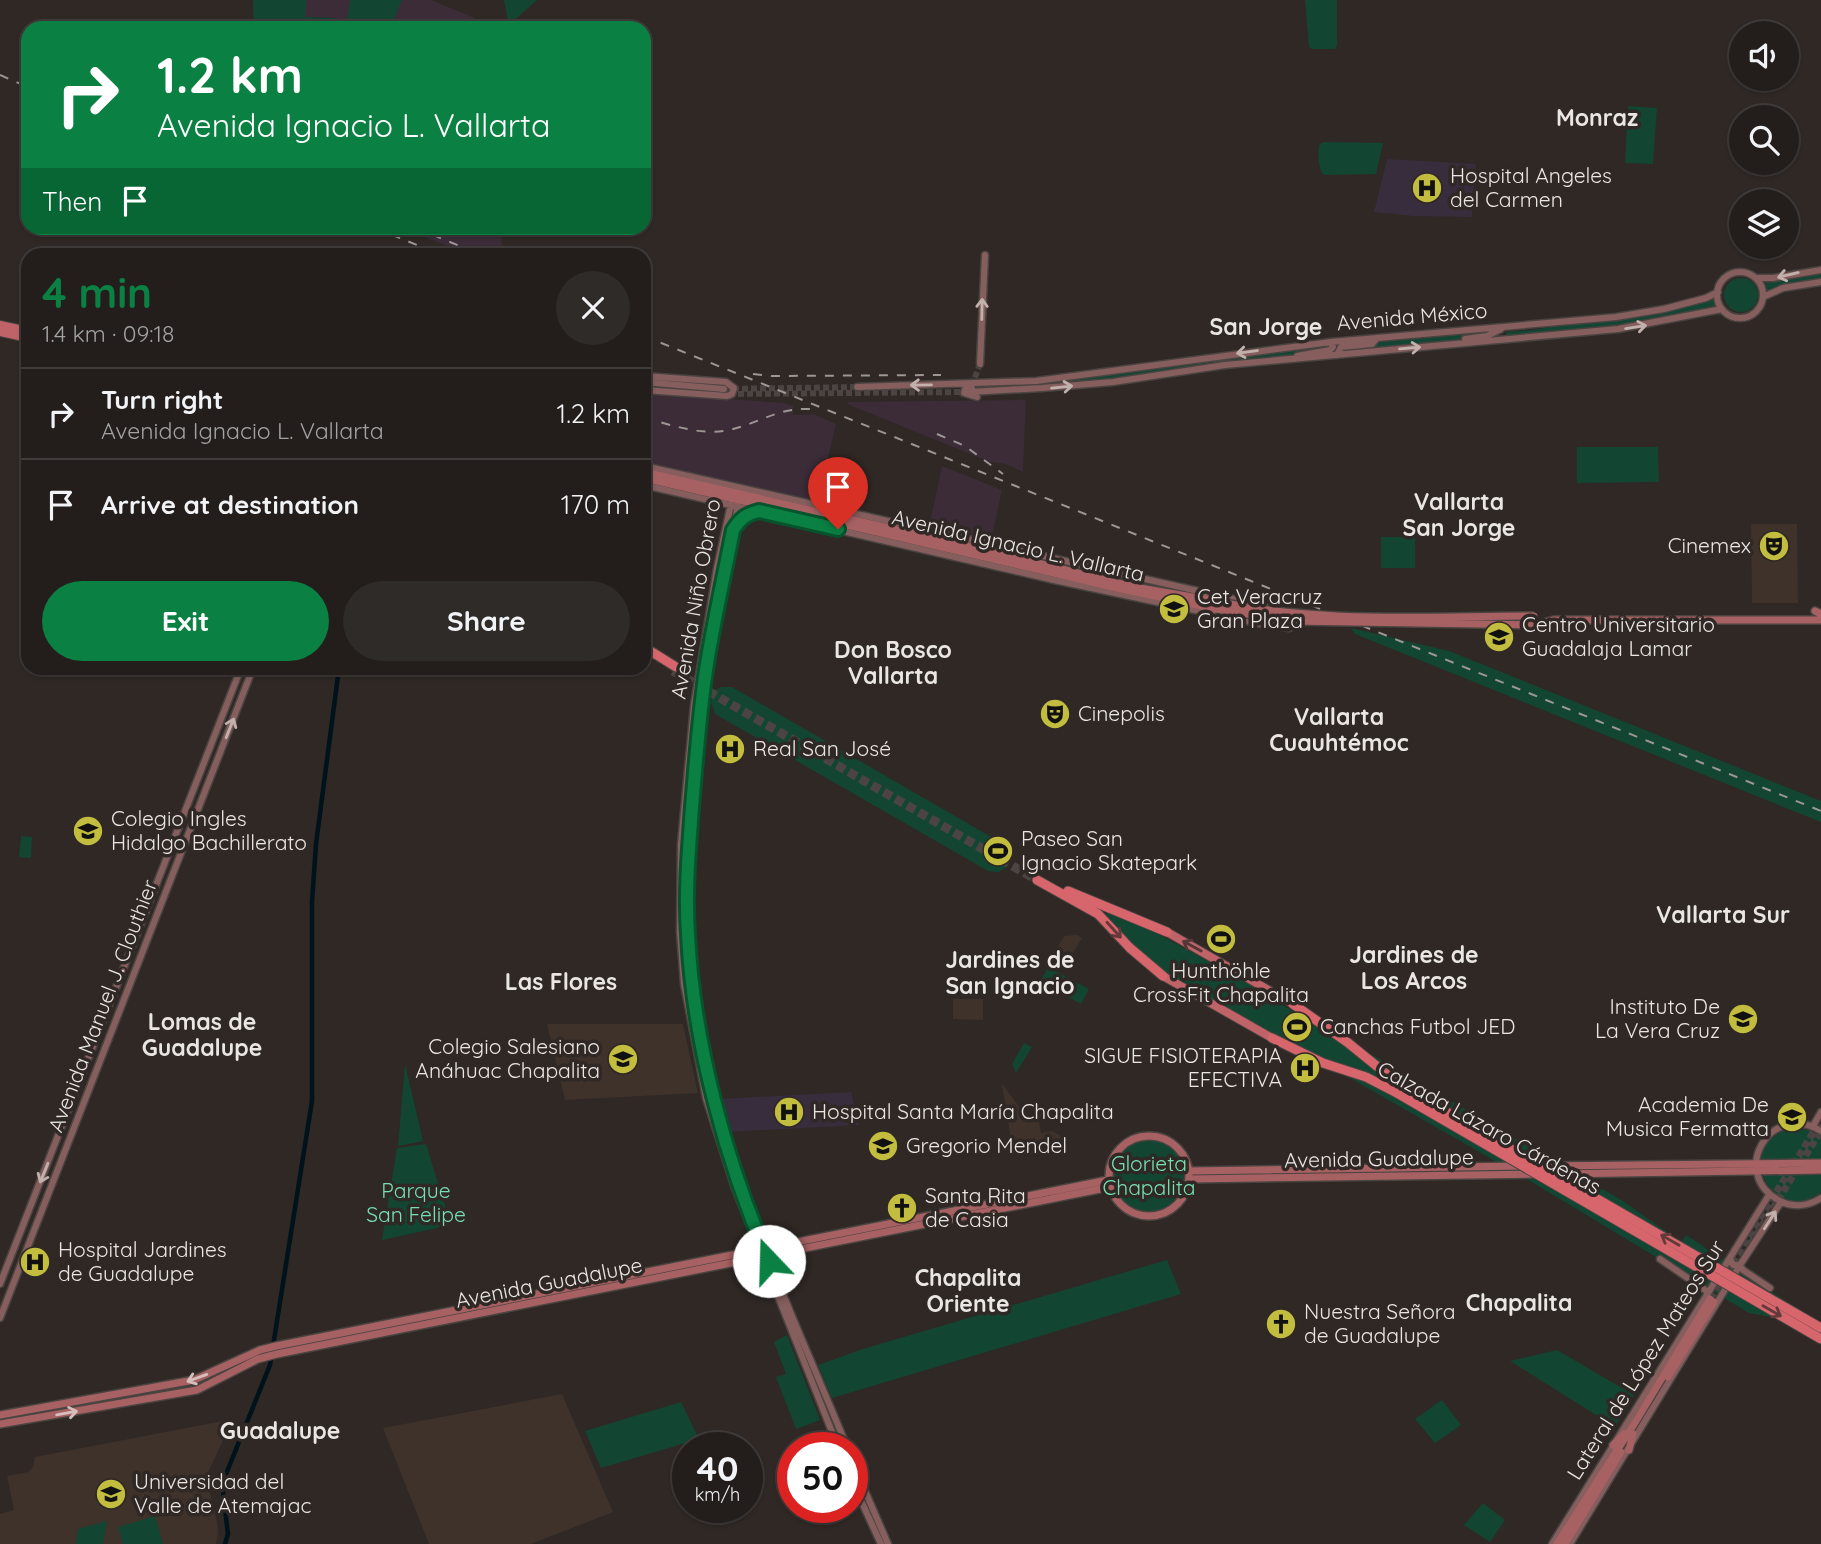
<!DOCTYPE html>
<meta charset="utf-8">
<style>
:root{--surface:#231e1c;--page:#2f2b29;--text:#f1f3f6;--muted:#a3a2a3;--line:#403c3b;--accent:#0b8043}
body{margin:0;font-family:Quicksand,sans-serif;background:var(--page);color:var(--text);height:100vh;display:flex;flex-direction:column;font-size:26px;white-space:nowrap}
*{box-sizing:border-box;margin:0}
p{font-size:23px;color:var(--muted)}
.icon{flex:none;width:38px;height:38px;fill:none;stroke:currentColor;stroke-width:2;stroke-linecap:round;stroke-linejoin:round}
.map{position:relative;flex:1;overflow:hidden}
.sheet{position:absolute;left:21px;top:248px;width:630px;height:427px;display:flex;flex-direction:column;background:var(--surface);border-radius:21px;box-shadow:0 2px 5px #0004,0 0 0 2px var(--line)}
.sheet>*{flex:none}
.guide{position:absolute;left:21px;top:21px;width:630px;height:214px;border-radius:21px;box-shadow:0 2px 5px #0004,0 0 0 2px var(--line);background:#0b8043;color:#fff;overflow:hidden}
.buttons{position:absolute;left:1729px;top:21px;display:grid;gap:14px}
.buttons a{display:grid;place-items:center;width:70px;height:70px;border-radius:50%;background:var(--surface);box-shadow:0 2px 5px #0004,0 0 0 2px var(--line);font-size:35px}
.speed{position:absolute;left:672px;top:1432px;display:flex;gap:14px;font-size:35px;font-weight:700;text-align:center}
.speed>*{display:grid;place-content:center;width:91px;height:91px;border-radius:50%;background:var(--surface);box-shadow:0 2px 5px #0004,0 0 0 2px var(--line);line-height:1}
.speed small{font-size:18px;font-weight:400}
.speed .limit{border:10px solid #d22;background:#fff;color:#111}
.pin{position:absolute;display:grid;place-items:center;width:60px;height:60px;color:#fff;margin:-72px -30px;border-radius:50% 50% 50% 0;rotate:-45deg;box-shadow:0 0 7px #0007}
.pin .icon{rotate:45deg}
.me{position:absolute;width:77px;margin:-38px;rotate:339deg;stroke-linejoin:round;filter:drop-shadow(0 0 5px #0008)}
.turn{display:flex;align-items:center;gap:24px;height:147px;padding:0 21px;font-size:32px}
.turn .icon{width:91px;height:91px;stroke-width:2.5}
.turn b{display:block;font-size:49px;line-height:60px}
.then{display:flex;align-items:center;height:66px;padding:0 21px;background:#0003;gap:14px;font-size:26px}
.round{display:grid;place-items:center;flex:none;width:74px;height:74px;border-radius:37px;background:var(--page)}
.overview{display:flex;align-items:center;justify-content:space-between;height:119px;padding:0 21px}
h1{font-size:42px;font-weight:700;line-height:52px;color:var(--accent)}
.cta{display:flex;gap:14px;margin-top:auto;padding:14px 21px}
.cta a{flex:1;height:80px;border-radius:42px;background:var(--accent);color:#fff;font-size:28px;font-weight:700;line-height:80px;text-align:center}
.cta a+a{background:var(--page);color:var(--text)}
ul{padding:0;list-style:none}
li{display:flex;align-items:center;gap:21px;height:91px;padding:0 21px;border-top:2px solid var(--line)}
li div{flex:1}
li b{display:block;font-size:26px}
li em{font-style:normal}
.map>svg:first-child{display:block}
.built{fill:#3e322b}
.industrial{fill:#3b2c38}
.medical{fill:#372d3c}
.green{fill:#124632}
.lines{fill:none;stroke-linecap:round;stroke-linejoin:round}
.canal{stroke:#00121b;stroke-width:4.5}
.secondary-tunnel{stroke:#4b4442;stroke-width:6;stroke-dasharray:6 3;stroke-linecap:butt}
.primary-tunnel{stroke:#4b4442;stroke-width:7;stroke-dasharray:7 3.5;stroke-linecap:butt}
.motorway-tunnel{stroke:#4b4442;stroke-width:9;stroke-dasharray:9 4.5;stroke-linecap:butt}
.secondary-casing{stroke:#4a4441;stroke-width:9}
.primary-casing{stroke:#4a4441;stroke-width:10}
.trunk-casing{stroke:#4a4441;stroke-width:10}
.motorway-casing{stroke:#4a4441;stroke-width:11}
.secondary{stroke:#855e5d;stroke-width:6}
.primary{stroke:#a86163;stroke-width:7}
.trunk{stroke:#c06368;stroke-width:8}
.motorway{stroke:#d7656c;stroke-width:9}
.rail{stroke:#9d9794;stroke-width:2;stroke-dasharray:9 9;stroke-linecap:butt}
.primary-bridge-casing{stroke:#4a4441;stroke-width:10;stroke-linecap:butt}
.motorway-bridge-casing{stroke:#4a4441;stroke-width:11;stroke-linecap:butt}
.primary-bridge{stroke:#a86163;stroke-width:7}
.motorway-bridge{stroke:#d7656c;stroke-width:9}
.oneway{stroke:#c2b0ad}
.oneway2{stroke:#613a3a}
.oneway3{stroke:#533736}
.oneway4{stroke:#d6bebd}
.route-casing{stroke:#07532c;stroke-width:18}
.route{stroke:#0b8043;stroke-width:12}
.labels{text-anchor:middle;stroke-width:7;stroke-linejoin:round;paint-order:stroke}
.poi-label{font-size:21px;fill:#eae6e3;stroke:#2f2825;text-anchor:start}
.street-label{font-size:21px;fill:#eae6e3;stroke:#2f2825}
.park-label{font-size:21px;fill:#76e0b3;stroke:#2f2825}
.neighbourhood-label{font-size:23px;font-weight:bold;fill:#eae6e3;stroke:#2f2825}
</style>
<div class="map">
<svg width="1821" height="1544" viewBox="0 0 1821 1544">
<rect width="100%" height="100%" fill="#2f2825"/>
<path class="built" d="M1751,524H1797L1798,603H1752Z
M1077,935L1082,938L1066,965L1052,957L1064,936Z
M953,999H983V1020L953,1019Z
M547,1024H683L698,1093L565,1100Z
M1002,1084L1021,1109L1023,1119L1032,1118L1039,1121L1041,1133L1052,1131L1065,1138L1012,1146Z
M562,1394L613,1512L531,1544H429L383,1428Z
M233,1419L206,1477L217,1522L218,1535L216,1544H0V1514L14,1510L7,1476L28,1472L33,1467L35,1457Z"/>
<path class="industrial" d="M253,0H431L475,18L476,28H254Z
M401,228H500L503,255H471Z
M644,393L784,403L793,406V415L814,414L836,424L818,501L644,462Z
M1026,400L1023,472L1006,464L990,462L847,404L848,402Z
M942,466L1002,490L991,541L929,527Z"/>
<path class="medical" d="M1387,159L1476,164L1472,217L1413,216L1374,212Z
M851,1092L859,1125L728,1132L718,1099Z"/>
<path class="green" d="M253,0H306L305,17L334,18V28H254Z
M350,0H402L390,28H346Z
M504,0H537L509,25Z
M1305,0H1337V45L1335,49H1313L1309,47Z
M1628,106L1657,108L1653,164L1625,163Z
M1324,142L1383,143L1376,174L1324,175C1318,169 1317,152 1320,144Z
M1821,272V281L1767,291L1765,283Z
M1724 295a17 17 0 1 1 34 0a17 17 0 1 1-34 0Z
M1713,298L1715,306L1641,324L1507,338L1506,332L1534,330Z
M1486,333V335L1452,341L1341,352V349L1377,342Z
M1308,346L1306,352L1288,358L1112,381L1046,385L1099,375Z
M1577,447H1658L1659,482L1577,483Z
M1381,537H1415V568H1381Z
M1351,628L1449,651L1821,801V822L1355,634Z
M721,687H732L1005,845L1011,854L1008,866L999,872L988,871L715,714L711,702L716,690Z
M21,836L32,837L31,858L19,857Z
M1108,910C1193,949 1275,998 1353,1051L1359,1047L1623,1201L1681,1242L1686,1235C1731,1264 1775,1296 1821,1322V1345L1776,1318L1749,1313L1530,1181L1165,972C1142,955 1124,935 1106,914Z
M1048,967L1089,989L1081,1004L1040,982Z
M1024,1043L1032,1047L1016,1073L1012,1064Z
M405,1064L423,1141L398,1146Z
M1790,1128L1808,1130L1821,1137V1192C1776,1228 1729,1149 1790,1128Z
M1112 1176a37 37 0 1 1 74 0a37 37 0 1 1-74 0Z
M426,1144L451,1225L382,1240L397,1148Z
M1167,1260L1181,1294L832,1398L818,1365L863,1349Z
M787,1335L820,1420L796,1429L776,1377L786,1374L774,1342Z
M1557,1350L1634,1395L1615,1427L1510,1361Z
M1442,1400L1461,1425L1435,1443L1415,1419Z
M681,1402L699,1439L601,1468L585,1431Z
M1483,1503L1505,1520L1490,1542L1464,1525Z
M155,1516L163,1544H123L118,1527Z
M107,1521L103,1544H76L78,1529Z"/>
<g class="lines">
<path class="canal" d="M225,1544L228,1534L222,1484L270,1365L312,1101V902L316,844L339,668"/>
<path class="secondary-tunnel" d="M969,384L974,380L980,364
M724,389L857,387
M729,394L966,392"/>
<path class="primary-tunnel" d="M1049,562L1081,569
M1750,1245L1821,1131
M1710,1299L1821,1120"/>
<path class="motorway-tunnel" d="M673,671L1037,880"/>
<g class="secondary-casing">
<path id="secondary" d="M1717 295a23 23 0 1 1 46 0a23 23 0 1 1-46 0Z
M1756,278H1773L1821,270
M1763,297L1783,288L1821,282
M1465,339L1487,336L1501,329
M1337,355L1341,347L1372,344L1377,338
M1297,356L1330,350L1333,347L1331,342
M980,364L985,255
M644,376L726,382L734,388L732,394L727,396L644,390
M644,382L724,389
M857,387L1036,381L1331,342L1616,317L1664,309L1706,298L1718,292
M972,388L965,389L964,393L977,397
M969,392L1042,388L1113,382L1225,365L1618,329L1722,309
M644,466L1269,607
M644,485L1054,580L1256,623L1289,628L1295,626L1297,620
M731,504L717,568L694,705L681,844L680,932L684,984L706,1098L735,1188L838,1447
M738,504C728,559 715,614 706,670C699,714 696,758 693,802C687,874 684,947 696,1018C721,1168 790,1307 847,1447
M736,526L744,516L755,512
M1813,1126L1821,1112
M1821,1131C1770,1100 1728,1174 1780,1201C1793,1208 1809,1206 1821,1198
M1730,1258L1733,1265H1740L1743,1270L1770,1288
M1660,1259L1708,1292
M0,1284L241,668
M0,1318L253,668
M852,1461L888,1544
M852,1481L881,1544
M1552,1544L1769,1195
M1570,1544L1740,1265L1781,1202"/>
</g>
<g class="primary-casing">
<path id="primary" d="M644,472L998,553L1134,587L1216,601
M644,478L1122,589L1216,609
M992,546L1008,551
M1815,611L1821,614
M1535,625L1554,620H1821
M1109 1176a40 40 0 1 1 80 0a40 40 0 1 1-80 0Z
M1542,1166L1821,1163
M1189,1171L1523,1166
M1556,1174L1821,1170
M1189,1179L1537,1174
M1668,1377L1714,1302
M0,1415L194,1380L260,1350L276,1346L1108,1180
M0,1424L197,1390L258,1359L277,1354L1110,1187
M1613,1445L1624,1434
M1629,1450L1633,1434
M1557,1544L1636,1421L1710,1299
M1565,1544L1621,1452"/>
</g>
<g class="trunk-casing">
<path id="trunk" d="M0,325L28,331
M0,332L28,338
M1167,932L1293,1004
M1163,976L1272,1038"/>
</g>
<g class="motorway-casing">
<path id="motorway" d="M644,647L676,667
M1037,880L1098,914L1130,948L1163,976
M1068,891L1167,932
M1293,1004L1347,1042L1400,1085
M1272,1038L1323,1063L1366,1077L1397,1093"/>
</g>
<use href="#secondary" class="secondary"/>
<use href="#primary" class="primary"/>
<use href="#trunk" class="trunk"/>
<use href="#motorway" class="motorway"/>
<path class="rail" d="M0,75L28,87
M375,228L444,256
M416,228L484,256
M644,336L1821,811
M753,374L771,376L941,375
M644,418C669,424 698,435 724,431C759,425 780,404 818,410
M937,434L965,446L1003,474"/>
<g class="primary-bridge-casing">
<path id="primary-bridge" d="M1216,601C1317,624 1430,616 1534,616
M1216,609L1291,621L1535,625"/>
</g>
<g class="motorway-bridge-casing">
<path id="motorway-bridge" d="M1400,1085L1821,1328
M1397,1093L1821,1339"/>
</g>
<use href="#primary-bridge" class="primary-bridge"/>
<use href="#motorway-bridge" class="motorway-bridge"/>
</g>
<defs><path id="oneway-shaft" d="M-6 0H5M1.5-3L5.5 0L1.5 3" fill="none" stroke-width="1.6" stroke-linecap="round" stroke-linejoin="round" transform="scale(1.75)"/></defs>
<g class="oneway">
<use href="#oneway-shaft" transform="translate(1788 275) rotate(167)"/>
<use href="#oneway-shaft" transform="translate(982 309) rotate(-89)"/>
<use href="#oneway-shaft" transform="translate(1636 327) rotate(-9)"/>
<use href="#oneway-shaft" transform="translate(1410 348) rotate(-5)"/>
<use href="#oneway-shaft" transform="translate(1247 352) rotate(173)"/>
<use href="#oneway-shaft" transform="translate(921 385) rotate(179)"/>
<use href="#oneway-shaft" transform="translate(1062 387) rotate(-6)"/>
<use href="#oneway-shaft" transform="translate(230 728) rotate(-68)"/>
<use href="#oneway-shaft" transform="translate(44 1173) rotate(112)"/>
<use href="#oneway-shaft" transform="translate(1770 1220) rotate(-57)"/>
</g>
<g class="oneway2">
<use href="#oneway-shaft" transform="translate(1114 930) rotate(48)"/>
<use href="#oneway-shaft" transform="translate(1670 1240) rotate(-150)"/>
<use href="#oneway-shaft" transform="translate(1772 1311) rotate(30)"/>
</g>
<use class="oneway3" href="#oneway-shaft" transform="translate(1192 946) rotate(-151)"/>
<g class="oneway4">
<use href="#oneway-shaft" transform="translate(197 1378) rotate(160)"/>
<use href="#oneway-shaft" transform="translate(67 1413) rotate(-10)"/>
</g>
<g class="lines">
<g class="route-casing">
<path id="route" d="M769,1261C726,1162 693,1042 688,934C685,892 689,849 692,807C696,762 699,716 706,670C713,624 724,577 733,530C740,519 746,514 759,511L838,529"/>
</g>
<use href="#route" class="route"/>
</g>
<defs>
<g id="hospital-disc" transform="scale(1.575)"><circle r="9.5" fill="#c2bd3f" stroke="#2f2825"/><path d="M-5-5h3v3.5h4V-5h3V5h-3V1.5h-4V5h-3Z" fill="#111"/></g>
<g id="theatre-disc" transform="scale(1.575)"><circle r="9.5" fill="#c2bd3f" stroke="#2f2825"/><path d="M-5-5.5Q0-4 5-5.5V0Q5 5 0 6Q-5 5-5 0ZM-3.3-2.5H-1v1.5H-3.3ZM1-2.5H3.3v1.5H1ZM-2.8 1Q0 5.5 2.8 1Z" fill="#111"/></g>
<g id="university-disc" transform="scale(1.575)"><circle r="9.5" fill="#c2bd3f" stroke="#2f2825"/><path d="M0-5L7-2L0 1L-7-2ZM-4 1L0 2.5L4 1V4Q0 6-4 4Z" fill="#111"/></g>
<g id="stadium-disc" transform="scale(1.575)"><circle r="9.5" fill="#c2bd3f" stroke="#2f2825"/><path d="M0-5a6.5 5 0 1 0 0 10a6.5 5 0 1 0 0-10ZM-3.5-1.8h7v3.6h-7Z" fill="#111"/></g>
<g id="church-disc" transform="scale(1.575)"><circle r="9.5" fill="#c2bd3f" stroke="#2f2825"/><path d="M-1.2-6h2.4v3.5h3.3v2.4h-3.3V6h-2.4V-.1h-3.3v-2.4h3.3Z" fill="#111"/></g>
</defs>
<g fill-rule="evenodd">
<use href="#hospital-disc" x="1427" y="188"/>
<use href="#theatre-disc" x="1774" y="546"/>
<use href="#university-disc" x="1174" y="609"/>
<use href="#university-disc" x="1499" y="637"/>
<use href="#theatre-disc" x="1055" y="714"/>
<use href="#hospital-disc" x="730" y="749"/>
<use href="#university-disc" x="88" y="831"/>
<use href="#stadium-disc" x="998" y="851"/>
<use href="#stadium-disc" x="1221" y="939"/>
<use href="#university-disc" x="1743" y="1019"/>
<use href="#stadium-disc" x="1297" y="1027"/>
<use href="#university-disc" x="623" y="1059"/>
<use href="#hospital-disc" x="1305" y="1068"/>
<use href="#hospital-disc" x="789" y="1112"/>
<use href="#university-disc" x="1792" y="1117"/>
<use href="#university-disc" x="883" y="1146"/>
<use href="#church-disc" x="902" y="1208"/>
<use href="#hospital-disc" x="35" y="1262"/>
<use href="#church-disc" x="1281" y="1324"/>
<use href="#university-disc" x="111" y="1494"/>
</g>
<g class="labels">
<g class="poi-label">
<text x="1450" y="183">Hospital Angeles<tspan x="1450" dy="24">del Carmen</tspan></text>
<text x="1751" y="553" text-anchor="end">Cinemex</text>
<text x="1197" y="604">Cet Veracruz<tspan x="1197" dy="24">Gran Plaza</tspan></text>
<text x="1522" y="632">Centro Universitario<tspan x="1522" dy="24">Guadalaja Lamar</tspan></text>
<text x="1078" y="721">Cinepolis</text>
<text x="753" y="756">Real San José</text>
<text x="111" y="826">Colegio Ingles<tspan x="111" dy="24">Hidalgo Bachillerato</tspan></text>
<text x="1021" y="846">Paseo San<tspan x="1021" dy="24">Ignacio Skatepark</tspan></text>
<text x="1221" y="978" text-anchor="middle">Hunthöhle<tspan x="1221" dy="24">CrossFit Chapalita</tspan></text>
<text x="1720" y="1014" text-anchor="end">Instituto De<tspan x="1720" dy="24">La Vera Cruz</tspan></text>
<text x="1320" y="1034">Canchas Futbol JED</text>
<text x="600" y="1054" text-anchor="end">Colegio Salesiano<tspan x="600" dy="24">Anáhuac Chapalita</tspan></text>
<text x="1282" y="1063" text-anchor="end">SIGUE FISIOTERAPIA<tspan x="1282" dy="24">EFECTIVA</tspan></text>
<text x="1769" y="1112" text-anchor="end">Academia De<tspan x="1769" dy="24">Musica Fermatta</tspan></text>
<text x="812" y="1119">Hospital Santa María Chapalita</text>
<text x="906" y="1153">Gregorio Mendel</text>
<text x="925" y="1203">Santa Rita<tspan x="925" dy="24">de Casia</tspan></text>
<text x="58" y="1257">Hospital Jardines<tspan x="58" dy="24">de Guadalupe</tspan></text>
<text x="1304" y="1319">Nuestra Señora<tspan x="1304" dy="24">de Guadalupe</tspan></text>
<text x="134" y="1489">Universidad del<tspan x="134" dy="24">Valle de Atemajac</tspan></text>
</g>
<g class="street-label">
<text transform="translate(1412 317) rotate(-5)" y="7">Avenida México</text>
<text transform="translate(1018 546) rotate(13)" y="7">Avenida Ignacio L. Vallarta</text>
<text transform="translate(696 599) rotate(-80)" y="7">Avenida Niño Obrero</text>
<text transform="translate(103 1006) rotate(-69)" y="7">Avenida Manuel J. Clouthier</text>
<text transform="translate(1489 1128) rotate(29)" y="7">Calzada Lázaro Cárdenas</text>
<text transform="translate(1379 1159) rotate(-1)" y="7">Avenida Guadalupe</text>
<text transform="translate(549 1283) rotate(-11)" y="7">Avenida Guadalupe</text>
<text transform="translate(1646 1360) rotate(-58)" y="7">Lateral de López Mateos Sur</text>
</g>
<g class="park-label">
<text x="1149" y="1171">Glorieta<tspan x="1149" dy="24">Chapalita</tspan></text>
<text x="416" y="1198">Parque<tspan x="416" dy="24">San Felipe</tspan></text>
</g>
<g class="neighbourhood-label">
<text x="1597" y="126">Monraz</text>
<text x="1266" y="335">San Jorge</text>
<text x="1459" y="510">Vallarta<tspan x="1459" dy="26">San Jorge</tspan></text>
<text x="893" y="658">Don Bosco<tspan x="893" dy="26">Vallarta</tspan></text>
<text x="1339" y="725">Vallarta<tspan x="1339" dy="26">Cuauhtémoc</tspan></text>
<text x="1723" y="923">Vallarta Sur</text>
<text x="1414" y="963">Jardines de<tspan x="1414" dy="26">Los Arcos</tspan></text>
<text x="1010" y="968">Jardines de<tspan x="1010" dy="26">San Ignacio</tspan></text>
<text x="561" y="990">Las Flores</text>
<text x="202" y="1030">Lomas de<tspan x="202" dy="26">Guadalupe</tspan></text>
<text x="968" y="1286">Chapalita<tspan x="968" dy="26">Oriente</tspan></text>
<text x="1519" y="1311">Chapalita</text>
<text x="280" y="1439">Guadalupe</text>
</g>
</g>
</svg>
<div class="buttons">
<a><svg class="icon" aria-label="sound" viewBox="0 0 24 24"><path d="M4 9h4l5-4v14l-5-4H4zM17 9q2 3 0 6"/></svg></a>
<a><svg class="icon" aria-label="search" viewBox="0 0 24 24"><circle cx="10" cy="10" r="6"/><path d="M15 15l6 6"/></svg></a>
<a><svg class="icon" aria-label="layers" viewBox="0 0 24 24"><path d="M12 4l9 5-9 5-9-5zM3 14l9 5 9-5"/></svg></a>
</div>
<div class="speed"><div>40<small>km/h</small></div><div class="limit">50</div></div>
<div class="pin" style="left:838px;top:529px;background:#d93025"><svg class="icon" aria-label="arrive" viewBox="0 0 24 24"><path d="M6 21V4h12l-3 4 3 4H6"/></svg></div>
<svg class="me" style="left:769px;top:1261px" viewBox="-20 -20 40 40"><circle r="19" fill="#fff"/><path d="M0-13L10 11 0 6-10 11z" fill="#0b8043"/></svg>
<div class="guide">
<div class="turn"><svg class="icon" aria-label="right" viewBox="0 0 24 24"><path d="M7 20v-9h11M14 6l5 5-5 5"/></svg><div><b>1.2 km</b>Avenida Ignacio L. Vallarta</div></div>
<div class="then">Then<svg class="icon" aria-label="arrive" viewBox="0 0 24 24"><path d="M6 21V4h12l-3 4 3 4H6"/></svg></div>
</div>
<section class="sheet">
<div class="overview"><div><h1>4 min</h1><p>1.4 km · 09:18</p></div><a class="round"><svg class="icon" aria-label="close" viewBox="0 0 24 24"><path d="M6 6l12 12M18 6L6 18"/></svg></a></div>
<ul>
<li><svg class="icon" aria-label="right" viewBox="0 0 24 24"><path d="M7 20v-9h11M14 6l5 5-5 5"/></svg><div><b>Turn right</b><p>Avenida Ignacio L. Vallarta</p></div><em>1.2 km</em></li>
<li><svg class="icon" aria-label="arrive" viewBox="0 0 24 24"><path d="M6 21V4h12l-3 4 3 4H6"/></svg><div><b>Arrive at destination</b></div><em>170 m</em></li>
</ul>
<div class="cta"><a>Exit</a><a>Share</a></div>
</section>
</div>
